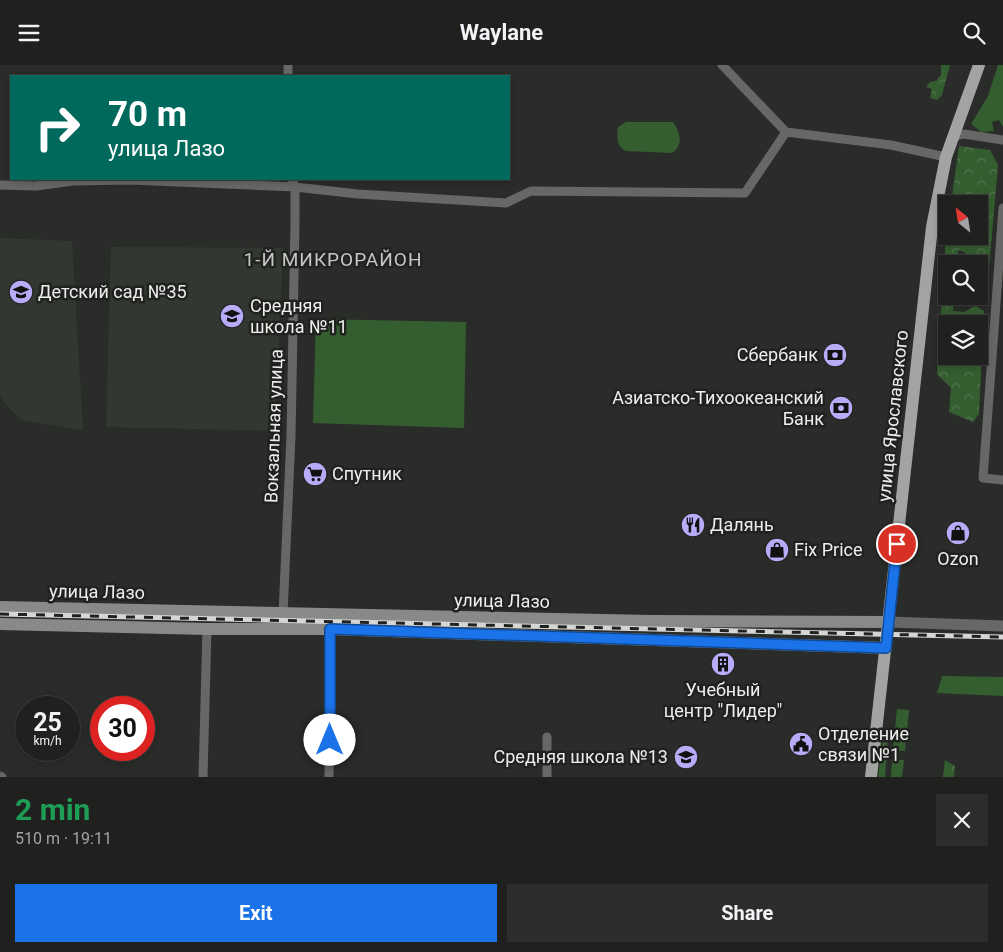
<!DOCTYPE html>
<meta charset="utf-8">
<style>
:root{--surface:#20211f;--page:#2d2e2c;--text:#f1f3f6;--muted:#a2a3a4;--line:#3d3e3d;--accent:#1a73e8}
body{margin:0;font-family:Roboto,sans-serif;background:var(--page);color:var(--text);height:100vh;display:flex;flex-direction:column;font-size:19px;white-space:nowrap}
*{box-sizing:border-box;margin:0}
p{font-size:16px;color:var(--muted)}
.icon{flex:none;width:28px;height:28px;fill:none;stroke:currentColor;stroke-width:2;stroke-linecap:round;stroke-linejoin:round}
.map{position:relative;height:712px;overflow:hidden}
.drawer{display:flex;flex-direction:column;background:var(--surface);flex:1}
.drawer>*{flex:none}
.top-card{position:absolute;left:10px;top:10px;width:500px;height:105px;border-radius:0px;box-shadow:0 2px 8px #0003,0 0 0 1px var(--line);background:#00695c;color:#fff;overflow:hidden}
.needle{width:32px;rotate:330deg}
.tools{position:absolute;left:938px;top:130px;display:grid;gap:10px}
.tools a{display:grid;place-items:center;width:50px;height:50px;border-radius:0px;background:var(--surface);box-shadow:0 2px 8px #0003,0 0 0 1px var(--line);font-size:25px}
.speed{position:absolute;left:15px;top:631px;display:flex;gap:10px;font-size:25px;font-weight:700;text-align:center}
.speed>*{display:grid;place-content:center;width:65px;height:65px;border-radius:50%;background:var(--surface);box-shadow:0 2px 8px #0003,0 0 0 1px var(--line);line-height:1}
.speed small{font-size:12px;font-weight:400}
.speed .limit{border:8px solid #d22;background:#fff;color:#111}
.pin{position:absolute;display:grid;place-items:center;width:42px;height:42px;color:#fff;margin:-21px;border:2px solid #fff;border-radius:50%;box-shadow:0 1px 5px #0007}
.me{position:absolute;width:55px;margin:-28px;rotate:0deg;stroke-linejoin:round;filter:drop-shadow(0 0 4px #0008)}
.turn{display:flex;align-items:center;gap:18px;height:105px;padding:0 15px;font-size:22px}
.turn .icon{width:65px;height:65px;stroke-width:2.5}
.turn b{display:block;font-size:35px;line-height:42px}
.round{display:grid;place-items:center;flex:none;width:52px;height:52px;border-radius:0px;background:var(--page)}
.overview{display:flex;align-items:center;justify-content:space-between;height:85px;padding:0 15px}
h1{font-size:30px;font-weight:700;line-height:38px;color:#1e9e55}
.cta{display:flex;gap:10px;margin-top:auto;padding:10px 15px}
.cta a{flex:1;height:58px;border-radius:0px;background:var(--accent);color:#fff;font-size:20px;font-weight:700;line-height:58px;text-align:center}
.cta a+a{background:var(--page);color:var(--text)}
header{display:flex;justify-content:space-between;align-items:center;height:65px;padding:0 15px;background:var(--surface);font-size:22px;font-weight:700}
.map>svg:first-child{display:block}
.built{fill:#323831}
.green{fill:#355e30}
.forest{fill:url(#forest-crowns);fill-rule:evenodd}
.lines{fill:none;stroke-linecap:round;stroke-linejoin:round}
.minor{stroke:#676866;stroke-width:9}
.tertiary{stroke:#676866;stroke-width:11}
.secondary{stroke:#888a88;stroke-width:12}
.primary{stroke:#a2a4a1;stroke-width:12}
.rail-casing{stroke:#d6d7d5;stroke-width:5}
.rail{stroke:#202220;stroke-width:3;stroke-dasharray:9;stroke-linecap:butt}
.route-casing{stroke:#114b97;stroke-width:12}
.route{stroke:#1a73e8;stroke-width:9}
.labels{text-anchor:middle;stroke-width:5;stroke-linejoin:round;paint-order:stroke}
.poi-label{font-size:18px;fill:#edeeec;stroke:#202220;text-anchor:start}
.street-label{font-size:18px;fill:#edeeec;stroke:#202220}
.neighbourhood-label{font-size:19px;letter-spacing:1px;fill:#c5c7c4;stroke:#202220}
</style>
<header><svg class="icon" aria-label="menu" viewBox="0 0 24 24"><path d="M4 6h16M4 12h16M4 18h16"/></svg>Waylane<svg class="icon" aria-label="search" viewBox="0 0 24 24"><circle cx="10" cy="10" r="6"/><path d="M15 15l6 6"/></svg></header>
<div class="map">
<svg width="1003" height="712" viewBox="0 0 1003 712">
<defs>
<pattern id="forest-crowns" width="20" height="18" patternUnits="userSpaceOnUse" patternTransform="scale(1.25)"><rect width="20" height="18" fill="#355e30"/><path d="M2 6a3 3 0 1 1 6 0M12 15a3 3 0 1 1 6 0" fill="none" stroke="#53754e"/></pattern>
</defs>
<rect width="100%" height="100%" fill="#2a2c29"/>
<path class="built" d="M0,173L72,176L83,365L20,355L0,332Z
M111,182L283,183L275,366L106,362Z"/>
<path class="green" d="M998,0H1003V62L999,55L992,57L994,66L981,67L971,59L988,31Z
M626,57H673C680,66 684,81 672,88L626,86C616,81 617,72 618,62Z
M316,254L466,257L464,363L313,358Z
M942,611L1003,612V631L937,628Z
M897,644L909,645L905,686L893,685Z
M883,673L888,674L885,712H878Z
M892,694L904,695L902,712H891Z"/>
<path class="forest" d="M941,0H950L942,30L937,35L930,33L932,24L926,22L930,17L936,16L941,10Z
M959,81L990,85L998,100L989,203L981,205L979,203V199H975L964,187L958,185V199H946V231H954L953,246L964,247L975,241L984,246L979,349L973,357L949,347L951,323L937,309L946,171H979V139H951ZM946,259H979V291H946Z
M945,695L955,701L954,712H943Z"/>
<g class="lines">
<path class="minor" d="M288,0V11
M722,0L786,67L891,80L946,92
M952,72L964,69L1003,75
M0,120L36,121L73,116L130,115L295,122L358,129L506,138L531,126L745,128L786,67
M1003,143L983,413L1003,415
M283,549L291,371L295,158V122L292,114
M0,711L2,712
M203,712L207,564
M329,712L330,564
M547,712V672"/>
<path class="tertiary" d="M889,557L1003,561"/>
<path class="secondary" d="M0,542L652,556L889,557
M0,559L207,564H330L886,583"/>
<path class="primary" d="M871,712L932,162L946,92L979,0"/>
<g class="rail-casing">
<path id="rail" d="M0,549L1003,572"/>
</g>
<use href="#rail" class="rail"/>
</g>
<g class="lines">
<g class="route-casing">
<path id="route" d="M330,675V564L886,583L897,479"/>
</g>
<use href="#route" class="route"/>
</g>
<defs>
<g id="school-disc" transform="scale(1.25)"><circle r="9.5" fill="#b8abf7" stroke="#202220"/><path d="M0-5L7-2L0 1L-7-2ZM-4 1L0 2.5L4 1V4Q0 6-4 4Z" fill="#111"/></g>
<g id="bank-disc" transform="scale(1.25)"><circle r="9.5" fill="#b8abf7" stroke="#202220"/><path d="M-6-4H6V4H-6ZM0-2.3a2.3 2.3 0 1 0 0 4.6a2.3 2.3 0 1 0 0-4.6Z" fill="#111"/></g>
<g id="supermarket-disc" transform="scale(1.25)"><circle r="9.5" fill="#b8abf7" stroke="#202220"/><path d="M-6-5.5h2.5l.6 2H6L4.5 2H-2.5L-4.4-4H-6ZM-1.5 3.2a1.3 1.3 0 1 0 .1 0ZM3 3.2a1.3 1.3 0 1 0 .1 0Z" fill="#111"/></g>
<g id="restaurant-disc" transform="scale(1.25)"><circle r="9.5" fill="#b8abf7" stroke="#202220"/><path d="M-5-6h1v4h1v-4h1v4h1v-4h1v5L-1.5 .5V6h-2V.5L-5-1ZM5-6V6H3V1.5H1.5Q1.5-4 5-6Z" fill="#111"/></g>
<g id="shop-disc" transform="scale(1.25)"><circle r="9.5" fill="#b8abf7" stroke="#202220"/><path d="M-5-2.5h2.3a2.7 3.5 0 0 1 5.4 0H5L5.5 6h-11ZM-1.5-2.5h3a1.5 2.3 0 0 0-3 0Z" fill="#111"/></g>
<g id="building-disc" transform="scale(1.25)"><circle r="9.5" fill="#b8abf7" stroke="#202220"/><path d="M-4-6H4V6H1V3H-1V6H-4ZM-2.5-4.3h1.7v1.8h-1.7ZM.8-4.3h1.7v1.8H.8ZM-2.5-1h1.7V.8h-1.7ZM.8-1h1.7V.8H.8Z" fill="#111"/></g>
<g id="civic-disc" transform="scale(1.25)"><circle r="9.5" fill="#b8abf7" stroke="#202220"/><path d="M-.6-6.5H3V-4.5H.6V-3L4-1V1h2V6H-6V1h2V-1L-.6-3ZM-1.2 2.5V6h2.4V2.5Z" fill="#111"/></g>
</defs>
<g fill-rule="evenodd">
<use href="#school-disc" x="21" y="227"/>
<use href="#school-disc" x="232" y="251"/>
<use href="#bank-disc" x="835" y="290"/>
<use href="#bank-disc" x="841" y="343"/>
<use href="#supermarket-disc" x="315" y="409"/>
<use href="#restaurant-disc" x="693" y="460"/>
<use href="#shop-disc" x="958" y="468"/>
<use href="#shop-disc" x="777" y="485"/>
<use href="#building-disc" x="723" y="599"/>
<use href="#civic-disc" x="801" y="679"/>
<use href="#school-disc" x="686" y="692"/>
</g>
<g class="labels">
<g class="poi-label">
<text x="38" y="233">Детский сад №35</text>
<text x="250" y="247">Средняя<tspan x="250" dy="21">школа №11</tspan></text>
<text x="818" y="296" text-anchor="end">Сбербанк</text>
<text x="824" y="339" text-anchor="end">Азиатско-Тихоокеанский<tspan x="824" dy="21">Банк</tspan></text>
<text x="332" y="415">Спутник</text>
<text x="710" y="466">Далянь</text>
<text x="794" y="491">Fix Price</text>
<text x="958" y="500" text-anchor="middle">Ozon</text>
<text x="723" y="631" text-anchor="middle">Учебный<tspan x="723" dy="21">центр "Лидер"</tspan></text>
<text x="818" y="675">Отделение<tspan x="818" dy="21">связи №1</tspan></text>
<text x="668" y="698" text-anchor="end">Средняя школа №13</text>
</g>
<g class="street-label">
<text transform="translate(893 351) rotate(-84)" y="6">улица Ярославского</text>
<text transform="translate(274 361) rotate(-88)" y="6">Вокзальная улица</text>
<text transform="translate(97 527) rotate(1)" y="6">улица Лазо</text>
<text transform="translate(502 536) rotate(1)" y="6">улица Лазо</text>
</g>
<g class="neighbourhood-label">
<text x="333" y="201">1-Й МИКРОРАЙОН</text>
</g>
</g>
</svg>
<div class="tools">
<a><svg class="needle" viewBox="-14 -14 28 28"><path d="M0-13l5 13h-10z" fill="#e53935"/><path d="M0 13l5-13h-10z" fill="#a2a3a4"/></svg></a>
<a><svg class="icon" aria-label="search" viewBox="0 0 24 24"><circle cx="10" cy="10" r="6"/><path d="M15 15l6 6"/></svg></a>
<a><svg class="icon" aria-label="layers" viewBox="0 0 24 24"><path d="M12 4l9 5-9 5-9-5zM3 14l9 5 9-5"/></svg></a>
</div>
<div class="speed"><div>25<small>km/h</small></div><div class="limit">30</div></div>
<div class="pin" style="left:897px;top:479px;background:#d93025"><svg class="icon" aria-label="arrive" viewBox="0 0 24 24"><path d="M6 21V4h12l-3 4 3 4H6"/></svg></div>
<svg class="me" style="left:330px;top:675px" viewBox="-20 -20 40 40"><circle r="19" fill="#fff"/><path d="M0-13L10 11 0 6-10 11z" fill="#1a73e8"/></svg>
<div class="top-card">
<div class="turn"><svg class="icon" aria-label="right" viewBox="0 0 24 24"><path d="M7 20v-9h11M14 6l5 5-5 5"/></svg><div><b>70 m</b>улица Лазо</div></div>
</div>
</div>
<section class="drawer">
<div class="overview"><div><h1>2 min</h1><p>510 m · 19:11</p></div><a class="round"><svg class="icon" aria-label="close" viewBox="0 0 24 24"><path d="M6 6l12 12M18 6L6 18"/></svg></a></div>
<div class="cta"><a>Exit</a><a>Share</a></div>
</section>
